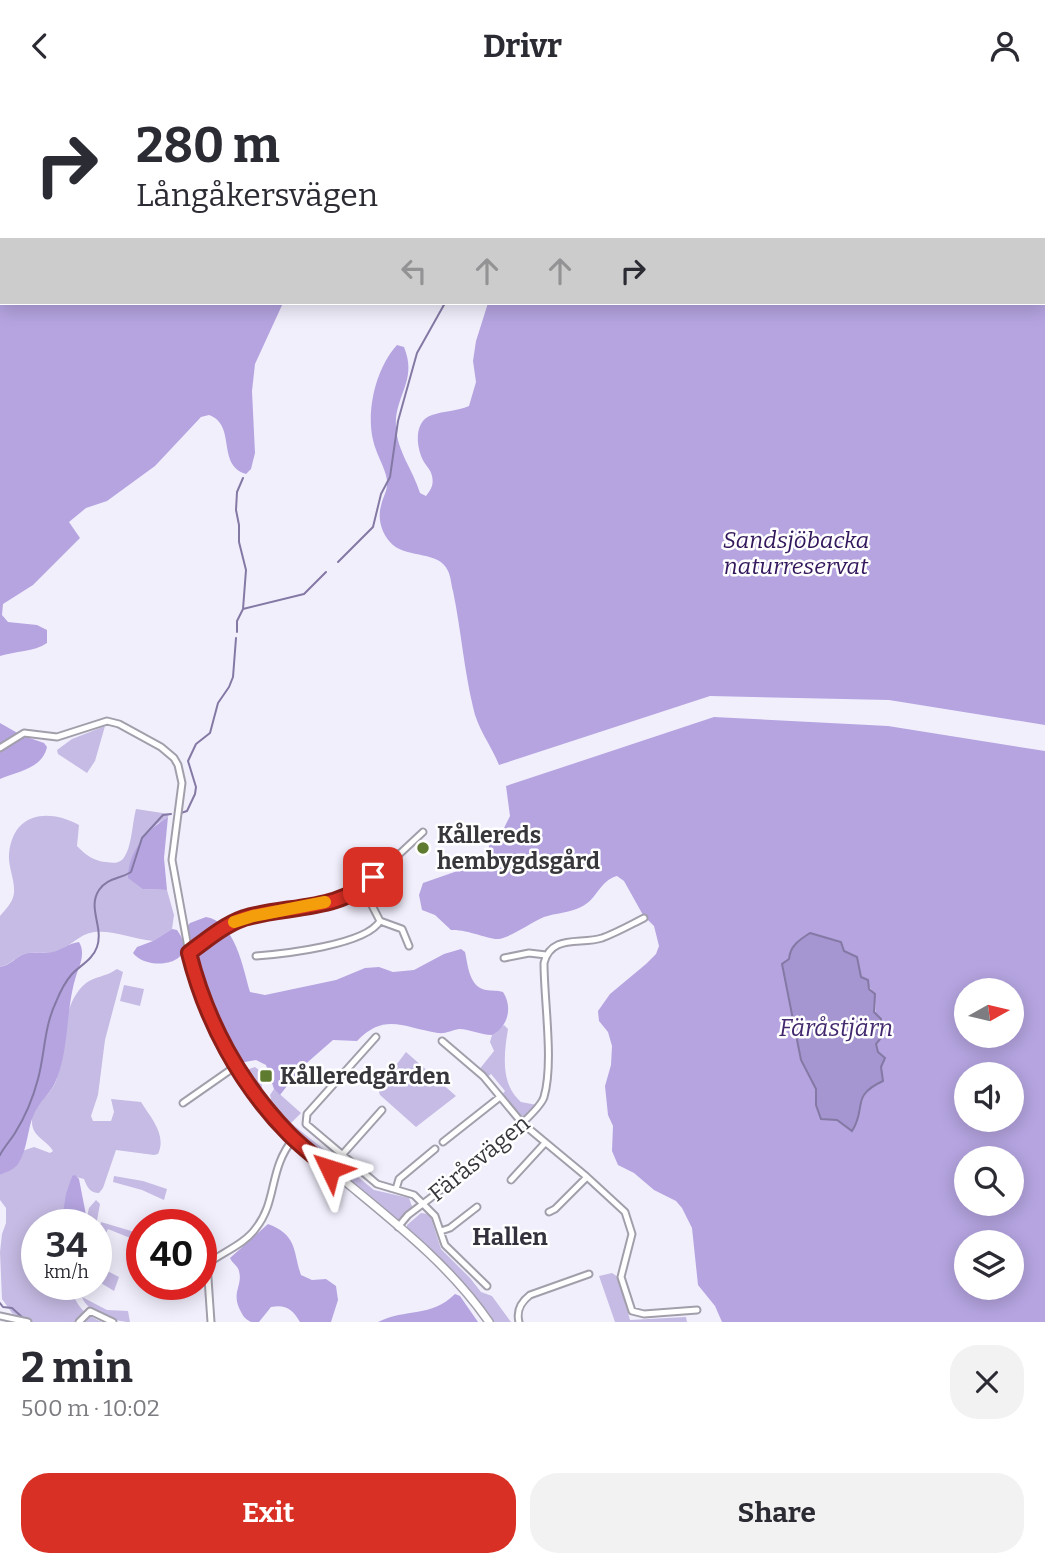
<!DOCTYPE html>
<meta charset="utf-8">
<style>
:root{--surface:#fff;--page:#f2f2f3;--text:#2b2b33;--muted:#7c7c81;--accent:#d93025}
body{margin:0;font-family:Bitter,serif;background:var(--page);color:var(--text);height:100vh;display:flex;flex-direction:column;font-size:26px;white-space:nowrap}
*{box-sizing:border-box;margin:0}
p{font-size:23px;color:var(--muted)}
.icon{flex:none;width:38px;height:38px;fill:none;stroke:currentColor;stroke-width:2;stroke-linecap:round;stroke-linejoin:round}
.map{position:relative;height:1231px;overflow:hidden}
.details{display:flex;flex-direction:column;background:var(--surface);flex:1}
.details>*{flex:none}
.guide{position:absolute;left:0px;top:0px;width:1046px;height:214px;box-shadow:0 4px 18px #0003;background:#fff;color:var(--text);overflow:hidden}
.needle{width:46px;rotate:82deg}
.buttons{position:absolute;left:954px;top:887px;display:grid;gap:14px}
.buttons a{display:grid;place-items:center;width:70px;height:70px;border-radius:50%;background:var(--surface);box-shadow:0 4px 18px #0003;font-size:35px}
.speed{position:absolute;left:21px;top:1118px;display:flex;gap:14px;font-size:35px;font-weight:700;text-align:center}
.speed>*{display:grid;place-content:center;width:91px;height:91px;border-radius:50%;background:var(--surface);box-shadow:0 4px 18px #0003;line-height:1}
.speed small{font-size:18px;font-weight:400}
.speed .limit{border:10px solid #d22;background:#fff;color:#111}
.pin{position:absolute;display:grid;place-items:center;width:60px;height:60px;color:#fff;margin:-30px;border-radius:14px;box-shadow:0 4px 10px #0006}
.me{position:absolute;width:77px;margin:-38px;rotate:311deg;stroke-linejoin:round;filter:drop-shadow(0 0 5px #0008)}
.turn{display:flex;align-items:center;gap:24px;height:147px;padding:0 21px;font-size:32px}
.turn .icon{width:91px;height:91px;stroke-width:2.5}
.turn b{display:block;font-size:49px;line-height:60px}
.lanes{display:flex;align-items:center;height:66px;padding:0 21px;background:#0003;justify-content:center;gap:35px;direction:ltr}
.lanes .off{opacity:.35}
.round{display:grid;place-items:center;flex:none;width:74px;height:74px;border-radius:28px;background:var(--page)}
.summary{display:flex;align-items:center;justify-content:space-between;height:119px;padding:0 21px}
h1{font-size:42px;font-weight:700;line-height:52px}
.primary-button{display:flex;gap:14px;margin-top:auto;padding:14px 21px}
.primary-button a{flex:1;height:80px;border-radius:28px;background:var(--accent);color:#fff;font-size:28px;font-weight:700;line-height:80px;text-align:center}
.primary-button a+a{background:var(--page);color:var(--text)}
header{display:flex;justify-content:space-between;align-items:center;height:91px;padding:0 21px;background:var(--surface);font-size:32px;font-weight:700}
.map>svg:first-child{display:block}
.green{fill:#c6bbe4}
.forest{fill:#b5a4e0;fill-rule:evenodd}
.water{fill:#a595d0;stroke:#8479a4;stroke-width:2}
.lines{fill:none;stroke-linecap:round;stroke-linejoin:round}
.stream{stroke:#8479a4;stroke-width:2}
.street-casing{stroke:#a29fab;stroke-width:9}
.secondary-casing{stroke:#a29fab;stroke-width:10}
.street{stroke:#fff;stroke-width:5}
.secondary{stroke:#fff;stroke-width:7}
.route-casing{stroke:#8d1f18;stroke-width:18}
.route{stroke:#d93025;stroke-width:12}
.slow{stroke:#f59e0b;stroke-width:12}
.poi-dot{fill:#5e7b30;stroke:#fff;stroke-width:2.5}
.labels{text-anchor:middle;stroke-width:5;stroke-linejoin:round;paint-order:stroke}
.park-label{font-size:23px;font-style:italic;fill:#33175c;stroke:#fff}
.poi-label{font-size:23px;font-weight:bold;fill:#38373c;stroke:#fff;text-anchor:start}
.street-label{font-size:23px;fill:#38373c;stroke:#fff}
.water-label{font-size:24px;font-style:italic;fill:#42286e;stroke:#fff}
.neighbourhood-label{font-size:24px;font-weight:bold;fill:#35323d;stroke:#fff}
</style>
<header><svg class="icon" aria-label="back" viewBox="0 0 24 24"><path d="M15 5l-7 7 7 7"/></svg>Drivr<svg class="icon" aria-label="person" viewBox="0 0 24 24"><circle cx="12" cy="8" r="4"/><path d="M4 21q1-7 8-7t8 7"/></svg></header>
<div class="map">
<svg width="1045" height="1231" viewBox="0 0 1045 1231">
<rect width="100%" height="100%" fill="#f2effd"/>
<path class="green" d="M105,635L95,670L87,682L58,663L57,659L72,648Z
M136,718L169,723L168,726L157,733L139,754L143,798L167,799L174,824L172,838L153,850C132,848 115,839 94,841C79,843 70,856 56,861C47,863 37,860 28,862C16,864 13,873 0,876V825C6,818 13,811 14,802C15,789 8,776 9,763C13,722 47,717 79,734L77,755C86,764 93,770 106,771C112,772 118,773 123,768C132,757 132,733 136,718Z
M117,878L123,881L105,949L98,1004L91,1025L93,1030H111L114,1021L111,1008L141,1011C151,1027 167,1044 158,1063L154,1064L116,1059L103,1097L99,1102C90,1102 87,1096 84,1088L72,1085L61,1134H37V1194H78L73,1204C80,1219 87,1225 102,1231H31L12,1222L2,1208L0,1161L2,1143L6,1132V1117L0,1109V1084C13,1077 18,1075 22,1060L34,1056L50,1062L53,1060C47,1049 32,1046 32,1031C31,1015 51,1005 56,990C66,963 61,924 77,902C90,883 101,889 117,878Z
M124,894L144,898L140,915L120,910Z
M504,934L508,938C504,962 500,993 521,1011L537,1014L527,1028L521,1029L501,1005L505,1000L491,983L486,987L478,980L494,960L490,951L492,944Z
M406,961L456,1005L416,1036L380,1004L378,998Z
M255,976L260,980L263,1006L249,986V978Z
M274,998L301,1022L291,1032L374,1099L409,1107L413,1118L397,1130L300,1050L284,1034L273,1016L270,1004Z
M114,1085L143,1090L167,1098L164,1109L142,1099L113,1091Z
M96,1109L100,1113L96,1135L85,1134L89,1117Z
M421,1122L428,1123L431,1127L441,1158L470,1187L481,1201L492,1205L511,1231H493C467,1196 439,1168 407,1139V1134Z
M101,1131L138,1142L135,1149L108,1138L101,1153L98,1151Z
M96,1174L119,1186L114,1200L96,1189Z
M612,1182L618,1186L630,1229L686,1226L687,1231H615L599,1185Z
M82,1206L107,1219L128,1220L130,1231C115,1231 87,1221 82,1206Z"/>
<path class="forest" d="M0,0H1045V634L889,609L710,605L499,674C491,654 477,637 473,616C464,578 461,539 453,500C451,493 451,486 448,480C440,460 408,467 393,454C382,444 377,428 381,415C383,405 388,400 387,389C385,376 376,363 373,349C366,319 376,277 397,254L404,256C418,290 394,305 396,336C397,360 413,379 420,402L426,405C431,398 434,394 432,385C431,379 427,376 424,371C416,357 413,330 432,324C444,320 457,320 469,315L476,291L473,270L476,250L488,212H1045V2H2V212H283L255,273L252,300L255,362L251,378L246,383C216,374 237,334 209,324L201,326L155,375L107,410L86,417L69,431L80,447L33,494L3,513L2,524L8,531L37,534L47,539V552C34,561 15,560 0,565Z
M714,626L888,635L1045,660V1231H722L715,1215L698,1194L692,1137L682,1117L676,1110L654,1099L634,1082L618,1074L612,1060L613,1035L608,1024L605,995L611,974L612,955L608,941L599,930L598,920L610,903L646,873L656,863L659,855L654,835L643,824L624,790L617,785C599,790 597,809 581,816C569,822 556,822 544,826C530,832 513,845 499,848C490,849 467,838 451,839L435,824L422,819L419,804L423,792L486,770L489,755L495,745L504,737L510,725L506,695ZM810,842L841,851L844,860L857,866L861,886L875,903L876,953L883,990C859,1001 869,1002 857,1019C854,1024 849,1029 845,1033L837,1029L821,1027L816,1014V998L801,969L782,873L789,868C790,855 799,849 810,842ZM966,900H1012V945H966ZM966,984H1012V1029H966ZM966,1068H1012V1113H966ZM966,1152H1012V1197H966Z
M0,632L21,644L44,652L47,656C42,678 18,680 0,688Z
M168,726L164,767L167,799L143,798L128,787C128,761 147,739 168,726Z
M206,826C235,830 243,877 250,901L265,904L336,889L365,877L379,876L393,881L414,879L444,863L461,858L465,861C468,874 469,896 486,899C492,900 497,899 503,901C513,916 508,936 492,944C480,944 470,938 459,938C452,939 446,943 438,942C404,937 385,921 357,950L333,949L301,977L280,1004L274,998L266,974L256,969L239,972C216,930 195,885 186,837L190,832Z
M172,838L177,839C203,875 147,881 133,862L137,856L153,850Z
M79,851C85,861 81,872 77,882C65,917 70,959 55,992C50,1003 39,1011 34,1023C27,1038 28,1058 18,1073C14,1079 6,1081 0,1084V876C13,873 14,867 24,863C34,860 43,863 53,861C62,859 69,852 79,851Z
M75,1084L79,1088L87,1129L85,1134H61L66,1103L72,1085Z
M268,1133C298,1144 293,1161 301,1184L312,1189L326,1188L336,1195L338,1209L331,1231H300C293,1218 285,1213 271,1216L259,1231H251C245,1228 243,1225 240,1219C231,1201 243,1195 239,1180C238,1175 232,1172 230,1167Z
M455,1203L460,1205L478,1231H378C406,1217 431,1227 455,1203Z"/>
<path class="water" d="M810,842L841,851L844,860L857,866L861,886L868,889L869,898L875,903L874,921L881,928V947L876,953L878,961L885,967L881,976L883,990C850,1005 867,1017 852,1040L837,1029L821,1028L816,1014V998L801,969L782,873L789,868C790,855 799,849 810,842Z"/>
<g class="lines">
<path class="stream" d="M338,471L373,436L381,403L390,386L398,330L417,262L445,212
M243,518L246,479L239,451V434L236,419L237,401L243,387
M237,541V530L243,518L304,503L326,481
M181,722L187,720L195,703L196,696L188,670L196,653L210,642L218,612L229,596L233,586L236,547
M0,1064C4,1056 10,1050 15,1042C25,1026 33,1007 38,988C45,962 44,936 56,911C60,901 65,891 72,883C81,874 93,868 97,856C104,836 87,817 99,799C107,787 120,788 131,781L142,747L163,724L171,723
M0,1212L3,1216L12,1217L22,1226"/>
<g class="street-casing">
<path id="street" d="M0,657L24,642L57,646L107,630L119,633L161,656L174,667L178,674L182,692L172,769L189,862L222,838L243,827L316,814L363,797L423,741
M363,797L380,830L402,838L409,855
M256,865C283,863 366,854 380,830
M504,867L529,862L546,864
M376,946L307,1023L306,1033L377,1093L414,1104L435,1125L445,1154L487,1195
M442,950L483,985L522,1032L587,1086L625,1121L632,1143L621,1186L632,1220L644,1223L697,1219
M183,1012L236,975
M443,1051L500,1006
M342,1064L382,1019
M511,1089L545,1052
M396,1098L399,1088L435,1058
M549,1121L555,1118L587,1086
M398,1136L408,1124C432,1106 538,1027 544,1006C554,972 544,910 544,872C551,843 580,854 602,847C616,842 630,834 644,827
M441,1140L450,1137L477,1116
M0,1225L28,1231
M79,1231L90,1220L113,1231
M211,1231L207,1173C223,1161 245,1153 256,1137C278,1109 268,1078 294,1047
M519,1231C516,1219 521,1211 530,1204L589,1183"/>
</g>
<g class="secondary-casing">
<path id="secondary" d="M189,862C206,930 240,991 288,1042C304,1058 323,1073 341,1087C394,1131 450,1174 489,1231"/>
</g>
<use href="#street" class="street"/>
<use href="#secondary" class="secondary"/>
</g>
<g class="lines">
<g class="route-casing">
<path id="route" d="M330,1078C316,1067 302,1056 289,1043C240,993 206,930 189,862C206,849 224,834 244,827C286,814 342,821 373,786"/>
</g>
<use href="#route" class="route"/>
<path class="slow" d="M234,831L253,825L325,811"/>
</g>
<g class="poi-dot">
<circle cx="423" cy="757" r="7"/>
<rect x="259" y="978" width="14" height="14" rx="3.5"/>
</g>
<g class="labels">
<g class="park-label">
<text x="796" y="457">Sandsjöbacka<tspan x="796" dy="26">naturreservat</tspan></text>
</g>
<g class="poi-label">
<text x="437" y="752">Kållereds<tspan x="437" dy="26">hembygdsgård</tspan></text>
<text x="280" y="993">Kålleredgården</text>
</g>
<g class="street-label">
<text transform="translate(479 1067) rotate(-39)" y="8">Färåsvägen</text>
</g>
<g class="water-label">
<text x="836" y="945">Färåstjärn</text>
</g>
<g class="neighbourhood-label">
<text x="510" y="1154">Hallen</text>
</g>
</g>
</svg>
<div class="buttons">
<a><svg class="needle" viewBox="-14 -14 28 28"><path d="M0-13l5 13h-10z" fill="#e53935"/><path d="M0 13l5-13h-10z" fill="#7c7c81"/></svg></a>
<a><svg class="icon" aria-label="sound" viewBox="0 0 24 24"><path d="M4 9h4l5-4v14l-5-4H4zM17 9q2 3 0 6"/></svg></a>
<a><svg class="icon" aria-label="search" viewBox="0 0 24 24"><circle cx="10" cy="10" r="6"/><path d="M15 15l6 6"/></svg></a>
<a><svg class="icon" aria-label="layers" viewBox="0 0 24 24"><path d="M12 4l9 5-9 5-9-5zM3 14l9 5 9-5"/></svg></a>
</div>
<div class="speed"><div>34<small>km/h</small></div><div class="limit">40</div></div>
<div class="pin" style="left:373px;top:786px;background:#d93025"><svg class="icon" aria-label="arrive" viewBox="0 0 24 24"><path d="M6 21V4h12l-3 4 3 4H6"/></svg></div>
<svg class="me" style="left:330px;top:1078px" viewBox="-20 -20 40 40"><path d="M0-17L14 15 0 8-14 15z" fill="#d93025" stroke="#fff" stroke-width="4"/></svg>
<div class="guide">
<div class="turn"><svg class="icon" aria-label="right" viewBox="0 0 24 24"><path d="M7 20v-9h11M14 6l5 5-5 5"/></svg><div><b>280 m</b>Långåkersvägen</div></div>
<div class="lanes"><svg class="icon off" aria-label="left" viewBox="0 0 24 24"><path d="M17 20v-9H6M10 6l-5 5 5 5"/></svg><svg class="icon off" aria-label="ahead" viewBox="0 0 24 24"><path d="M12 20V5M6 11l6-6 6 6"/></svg><svg class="icon off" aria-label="ahead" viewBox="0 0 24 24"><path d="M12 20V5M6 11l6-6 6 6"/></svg><svg class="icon" aria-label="right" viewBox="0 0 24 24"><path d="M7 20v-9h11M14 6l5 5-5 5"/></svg></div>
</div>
</div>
<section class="details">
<div class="summary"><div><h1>2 min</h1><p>500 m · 10:02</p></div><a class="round"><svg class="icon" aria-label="close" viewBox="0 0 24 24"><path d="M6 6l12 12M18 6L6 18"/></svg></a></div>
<div class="primary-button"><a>Exit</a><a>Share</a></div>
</section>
